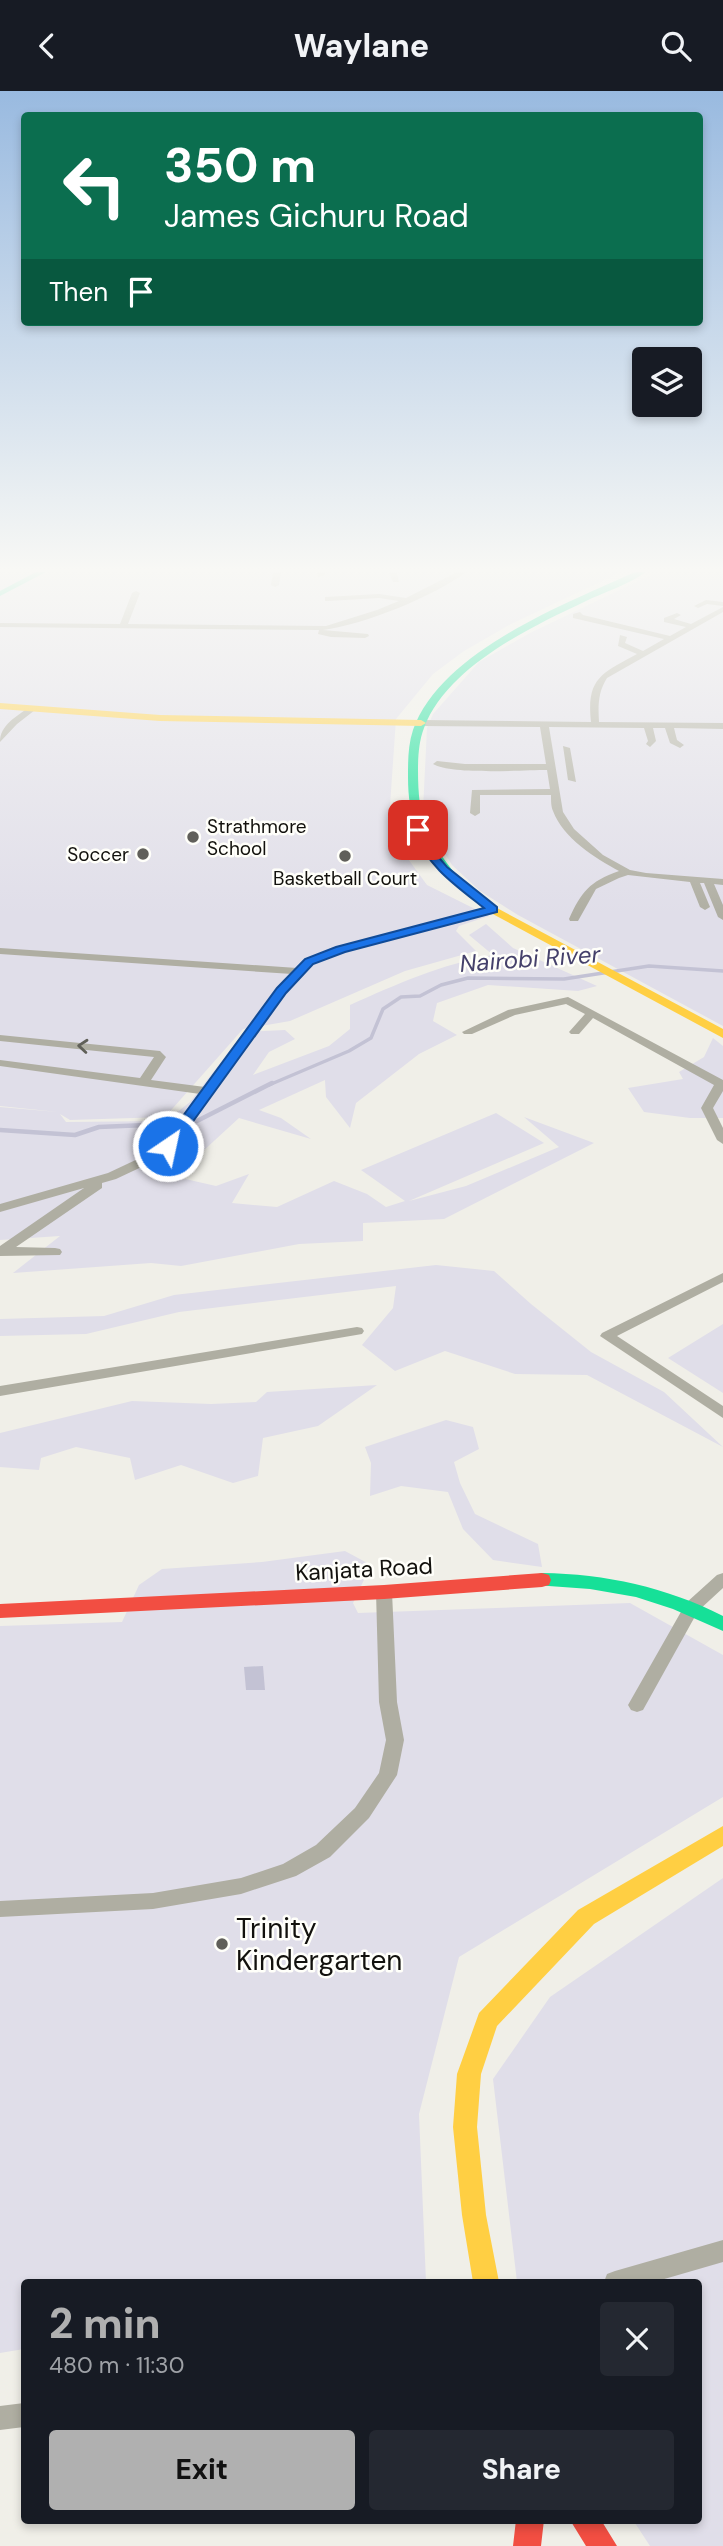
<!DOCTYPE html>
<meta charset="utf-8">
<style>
:root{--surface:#171b24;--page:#242831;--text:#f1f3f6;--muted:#9ea1a6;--accent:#b0b0b0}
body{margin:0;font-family:"DM Sans",sans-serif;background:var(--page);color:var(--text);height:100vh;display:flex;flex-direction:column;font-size:26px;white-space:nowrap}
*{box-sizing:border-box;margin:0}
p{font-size:23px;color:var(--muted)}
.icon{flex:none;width:38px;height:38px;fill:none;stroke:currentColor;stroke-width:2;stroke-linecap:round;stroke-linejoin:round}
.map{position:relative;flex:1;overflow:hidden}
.side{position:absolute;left:21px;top:2188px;width:681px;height:245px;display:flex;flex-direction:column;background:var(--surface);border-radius:7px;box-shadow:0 4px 10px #0003}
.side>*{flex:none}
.banner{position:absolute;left:21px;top:21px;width:682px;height:214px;border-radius:7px;box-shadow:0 4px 10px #0003;background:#0b6e4f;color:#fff;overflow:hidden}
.tools{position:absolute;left:632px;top:256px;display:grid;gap:14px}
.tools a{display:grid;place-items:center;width:70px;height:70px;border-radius:7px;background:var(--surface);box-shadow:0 4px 10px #0003;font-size:35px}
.pin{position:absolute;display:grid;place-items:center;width:60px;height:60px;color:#fff;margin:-30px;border-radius:14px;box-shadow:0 4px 10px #0006}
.me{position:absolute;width:77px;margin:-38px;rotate:34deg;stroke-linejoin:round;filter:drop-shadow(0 0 5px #0008)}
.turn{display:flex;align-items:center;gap:24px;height:147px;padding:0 28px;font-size:32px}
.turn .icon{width:91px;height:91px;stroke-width:2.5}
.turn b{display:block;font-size:49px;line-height:60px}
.then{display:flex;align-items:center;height:66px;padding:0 28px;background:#0003;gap:14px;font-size:26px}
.round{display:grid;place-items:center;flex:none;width:74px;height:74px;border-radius:7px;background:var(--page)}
.headline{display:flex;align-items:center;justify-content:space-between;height:119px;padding:0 28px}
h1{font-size:42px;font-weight:800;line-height:52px;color:var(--accent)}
.action{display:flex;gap:14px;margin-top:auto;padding:14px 28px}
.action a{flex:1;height:80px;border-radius:7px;background:var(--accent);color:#111;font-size:28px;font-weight:800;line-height:80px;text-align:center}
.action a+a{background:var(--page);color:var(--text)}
header{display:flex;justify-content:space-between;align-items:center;height:91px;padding:0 28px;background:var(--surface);font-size:32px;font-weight:800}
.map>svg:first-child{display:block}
.green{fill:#e0dee9}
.water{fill:#c3c2d4}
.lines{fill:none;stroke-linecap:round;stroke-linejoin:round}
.stream-far1{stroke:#c3c2d4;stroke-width:3.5}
.stream{stroke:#c3c2d4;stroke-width:4.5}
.street{fill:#afaea2;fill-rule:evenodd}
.fast{fill:#16e098;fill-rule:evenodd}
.slow{fill:#ffcf43;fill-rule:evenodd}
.jam{fill:#f24e42;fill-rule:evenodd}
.oneway{stroke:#606058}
.route{fill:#1a73e8;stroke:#114b97;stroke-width:2}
.poi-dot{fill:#605f5a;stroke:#fffffa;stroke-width:2.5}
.labels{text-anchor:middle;stroke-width:5;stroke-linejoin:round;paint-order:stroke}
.far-poi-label{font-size:19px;fill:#12110d;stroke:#fffffa;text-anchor:start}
.street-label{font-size:23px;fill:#12110d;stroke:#fffffa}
.water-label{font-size:24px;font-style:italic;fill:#45416b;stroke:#fffffa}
.near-poi-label{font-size:28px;fill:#12110d;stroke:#fffffa;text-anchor:start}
</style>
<header><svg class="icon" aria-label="back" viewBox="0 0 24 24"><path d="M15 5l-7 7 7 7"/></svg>Waylane<svg class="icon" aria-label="search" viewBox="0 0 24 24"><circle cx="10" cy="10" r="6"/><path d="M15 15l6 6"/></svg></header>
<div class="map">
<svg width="723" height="2455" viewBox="0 0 723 2455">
<rect width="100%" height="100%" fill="#f0efe8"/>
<path class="green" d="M0,481H621L511,533L464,560L433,583L396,628L389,729L403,761L427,794L489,825L459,835L456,840L476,860L405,880L290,930L243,938L165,1026L70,1029L60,1023L66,1031L166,1030L190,1011L244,941L285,939L295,948L269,961L253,984L329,955L350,938V914C397,893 442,873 493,864L469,844L486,833L513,857L597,895L578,900L488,894L437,912L433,930L457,944L419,963L356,1012L350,1037L326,1006L325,989L259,1019L281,1027L311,1048L239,1027L190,1072L181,1087L216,1095L249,1083L232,1112L277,1116L334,1090L367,1103L386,1116L405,1110L361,1079L496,1022L544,1052L409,1110L466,1095L559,1056L524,1026L594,1052L444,1128L363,1132V1150L299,1153L181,1175L151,1172L13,1182L60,1145L0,1149V1016L58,1021L0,1015Z
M657,481H723V935L518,824L480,800L452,774L432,742L423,719L427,637L433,623L479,571L530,542Z
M713,947L723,955V1027H690L644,1021L628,997L683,988L679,981L704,966Z
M436,1174L494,1180L531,1213L591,1261L664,1301L723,1356L587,1284L515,1283L445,1260L395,1280L362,1254L393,1217L396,1195L179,1221L86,1243L0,1245V1228L104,1225L174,1204Z
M723,1233V1302L668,1267Z
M377,1294L318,1335L263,1347L258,1385L233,1392L181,1374L135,1389L130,1367L76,1356L41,1367L39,1379L0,1376V1342L132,1310L211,1313L256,1311L267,1301Z
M446,1329L473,1336L479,1358L454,1371L460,1392L475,1423L538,1453L542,1476L493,1469L463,1438L448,1401L401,1395L370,1405L371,1372L365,1356Z
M345,1460L371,1474L353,1512L358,1522L630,1512L723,1564V1706L459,1866L419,2023L426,2191H24V2258L0,2262V1535L122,1531L139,1494L162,1478L262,1471Z
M723,1787V2455H650L633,2429H698V2191H517L493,1988L550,1906Z"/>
<path class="water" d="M263,1575L265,1599H246L244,1576Z"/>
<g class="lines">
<path class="stream-far1" d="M269,994L349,960L371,947L383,918L401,906L420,905L441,894L468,887L564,888L649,875L723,880"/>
<path class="stream" d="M0,1039L75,1044L99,1036L193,1032L272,992"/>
<path class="street" d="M273,481H281L279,494L275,496L271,494Z
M317,481H325V484L318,486Z
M389,481H397L399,491H393Z
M457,481H466C435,505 363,534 323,539L368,543L369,545L365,547L331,546L318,543L319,539L0,536V532L120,533L132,502L136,500L140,502L128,533L326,535L377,519L399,510L379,507L328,510H325V506L379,503L406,507Z
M706,509L723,511V515L707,513L698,517L694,515Z
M723,516V521L607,587C598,601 598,615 599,631L723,632V638L674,637L677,649L684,654L680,657L670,652L665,637H653L656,650L650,656L646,653L648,650L644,637L549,636L563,721L574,738L603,764L630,779L646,782L723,788V794L714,793L723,814V829L718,826L704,792H700L710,816L705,819L700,816L690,791L628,784L619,787L596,798L578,830H570L569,828C582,800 589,791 619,780C595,767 563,747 553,720C551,716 551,709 551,704H480V722L475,725L470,722L472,699L550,698L547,679C521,679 452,684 433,673L437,670L465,673H546L540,636L421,635L417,632L421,629L591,631C586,586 603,582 637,563L618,555L620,544L627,546L625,552L643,560L664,548L573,527V523L580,521L583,524L670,545L686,536L664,531V527L677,522L681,524L674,528L691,533Z
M28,617L35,619L17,633L0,651C0,634 16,626 28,617Z
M563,655L570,657L576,691L568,689Z
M493,816L497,817V821L345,860L313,872L286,902L167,1064L116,1088L102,1092V1097L16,1156L55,1157L60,1158L62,1161L60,1164L0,1165V1155L84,1097L0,1121V1113L108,1082L159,1058L200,1003L0,975V969L140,987L154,966L0,950V944L160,960L166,966L151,989L205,996L292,883L0,863V857L297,877L305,868L337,856Z
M568,906L723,989V1000L713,1017L723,1037V1053L717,1049L701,1017L714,994L593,927L579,943H571L569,941L585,923L566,913L515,924L472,943H464L462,941L508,919Z
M723,1182V1191L617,1245L723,1315V1327L600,1245L602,1242Z
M357,1236L362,1237L364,1240L362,1243L0,1305V1295Z
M723,1482V1497L698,1520L643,1619L637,1621L631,1619L628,1614L686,1512L717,1484Z
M384,1495L390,1497L392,1501L397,1611L404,1649L397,1684L369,1727L330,1766L296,1785L241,1803L153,1818L0,1826V1810L153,1802L241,1787L283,1773L316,1754L355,1717L379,1682L386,1649L379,1611L376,1501L378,1497Z
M723,2149V2171L654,2191H604L607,2183L615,2180Z
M24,2312V2336L0,2339V2315Z"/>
<path class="fast" d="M36,481H46L0,505V500Z
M635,481H646C628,494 604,501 584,511C529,537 447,576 424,637C419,650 418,665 418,679C418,729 426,746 457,785L447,787C419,758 408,727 408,686C408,670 408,654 413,639C441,560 565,513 635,481Z
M542,1482C606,1483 666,1496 723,1525V1540L673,1518L636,1506L590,1498L535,1494L533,1489L535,1484Z"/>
<path class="slow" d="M0,612L160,624L421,629L426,632L421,635L160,630L0,618Z
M447,783H455L497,817L723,938V947L489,821L447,787Z
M723,1735V1755L594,1833L497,1935L481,1983L477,2036L486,2124L499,2191H473L462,2124L453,2036L457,1983L479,1922L578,1819Z"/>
<path class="jam" d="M542,1482L549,1484L551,1489L549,1494L542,1496L384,1508L0,1527V1513L384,1494Z
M516,2429H544L541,2455H513Z
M570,2429H601L617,2455H586Z"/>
</g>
<defs><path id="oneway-chevron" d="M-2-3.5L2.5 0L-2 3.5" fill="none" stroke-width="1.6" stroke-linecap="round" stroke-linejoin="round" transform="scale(1.75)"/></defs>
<use class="oneway" href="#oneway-chevron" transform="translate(83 955) rotate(-175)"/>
<linearGradient id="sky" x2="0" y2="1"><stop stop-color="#99bae0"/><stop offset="0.58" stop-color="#f8f8f5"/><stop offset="1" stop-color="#f8f8f5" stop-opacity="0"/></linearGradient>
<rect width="723" height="825" fill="url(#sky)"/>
<path class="route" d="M414,736H422L435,762L447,776L497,816V821L345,861L313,873L286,902L173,1058H163V1052L277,897L305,868L336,856L484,817C451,791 431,778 412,739Z"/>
<g class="poi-dot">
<circle cx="193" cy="746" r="7"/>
<circle cx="143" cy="763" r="7"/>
<circle cx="345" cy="765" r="7"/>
<circle cx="222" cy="1853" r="7"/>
</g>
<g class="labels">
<g class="far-poi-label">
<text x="207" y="742">Strathmore<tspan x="207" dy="22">School</tspan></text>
<text x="129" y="770" text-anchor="end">Soccer</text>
<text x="345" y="794" text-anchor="middle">Basketball Court</text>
</g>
<g class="street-label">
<text transform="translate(364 1478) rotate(-3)" y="8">Kanjata Road</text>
</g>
<g class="water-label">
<text transform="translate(530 868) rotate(-4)" y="8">Nairobi River</text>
</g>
<g class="near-poi-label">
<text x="236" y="1847">Trinity<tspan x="236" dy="32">Kindergarten</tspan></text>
</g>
</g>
</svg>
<div class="tools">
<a><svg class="icon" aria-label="layers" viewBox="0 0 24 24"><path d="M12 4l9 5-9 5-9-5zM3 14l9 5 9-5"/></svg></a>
</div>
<div class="pin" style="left:418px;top:739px;background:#d93025"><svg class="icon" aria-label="arrive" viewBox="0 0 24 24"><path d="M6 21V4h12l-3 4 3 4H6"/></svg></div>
<svg class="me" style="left:168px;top:1055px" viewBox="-20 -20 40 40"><circle r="17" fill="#1a73e8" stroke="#fff" stroke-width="3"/><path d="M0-11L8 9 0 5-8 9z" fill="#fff"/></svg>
<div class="banner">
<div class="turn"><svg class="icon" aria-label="left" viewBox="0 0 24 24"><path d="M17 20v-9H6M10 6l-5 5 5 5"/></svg><div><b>350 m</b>James Gichuru Road</div></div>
<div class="then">Then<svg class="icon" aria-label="arrive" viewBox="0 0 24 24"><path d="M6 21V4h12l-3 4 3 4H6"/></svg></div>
</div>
<section class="side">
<div class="headline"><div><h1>2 min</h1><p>480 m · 11:30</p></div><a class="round"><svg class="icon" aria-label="close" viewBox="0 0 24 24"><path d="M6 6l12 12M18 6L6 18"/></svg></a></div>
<div class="action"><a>Exit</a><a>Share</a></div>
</section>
</div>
